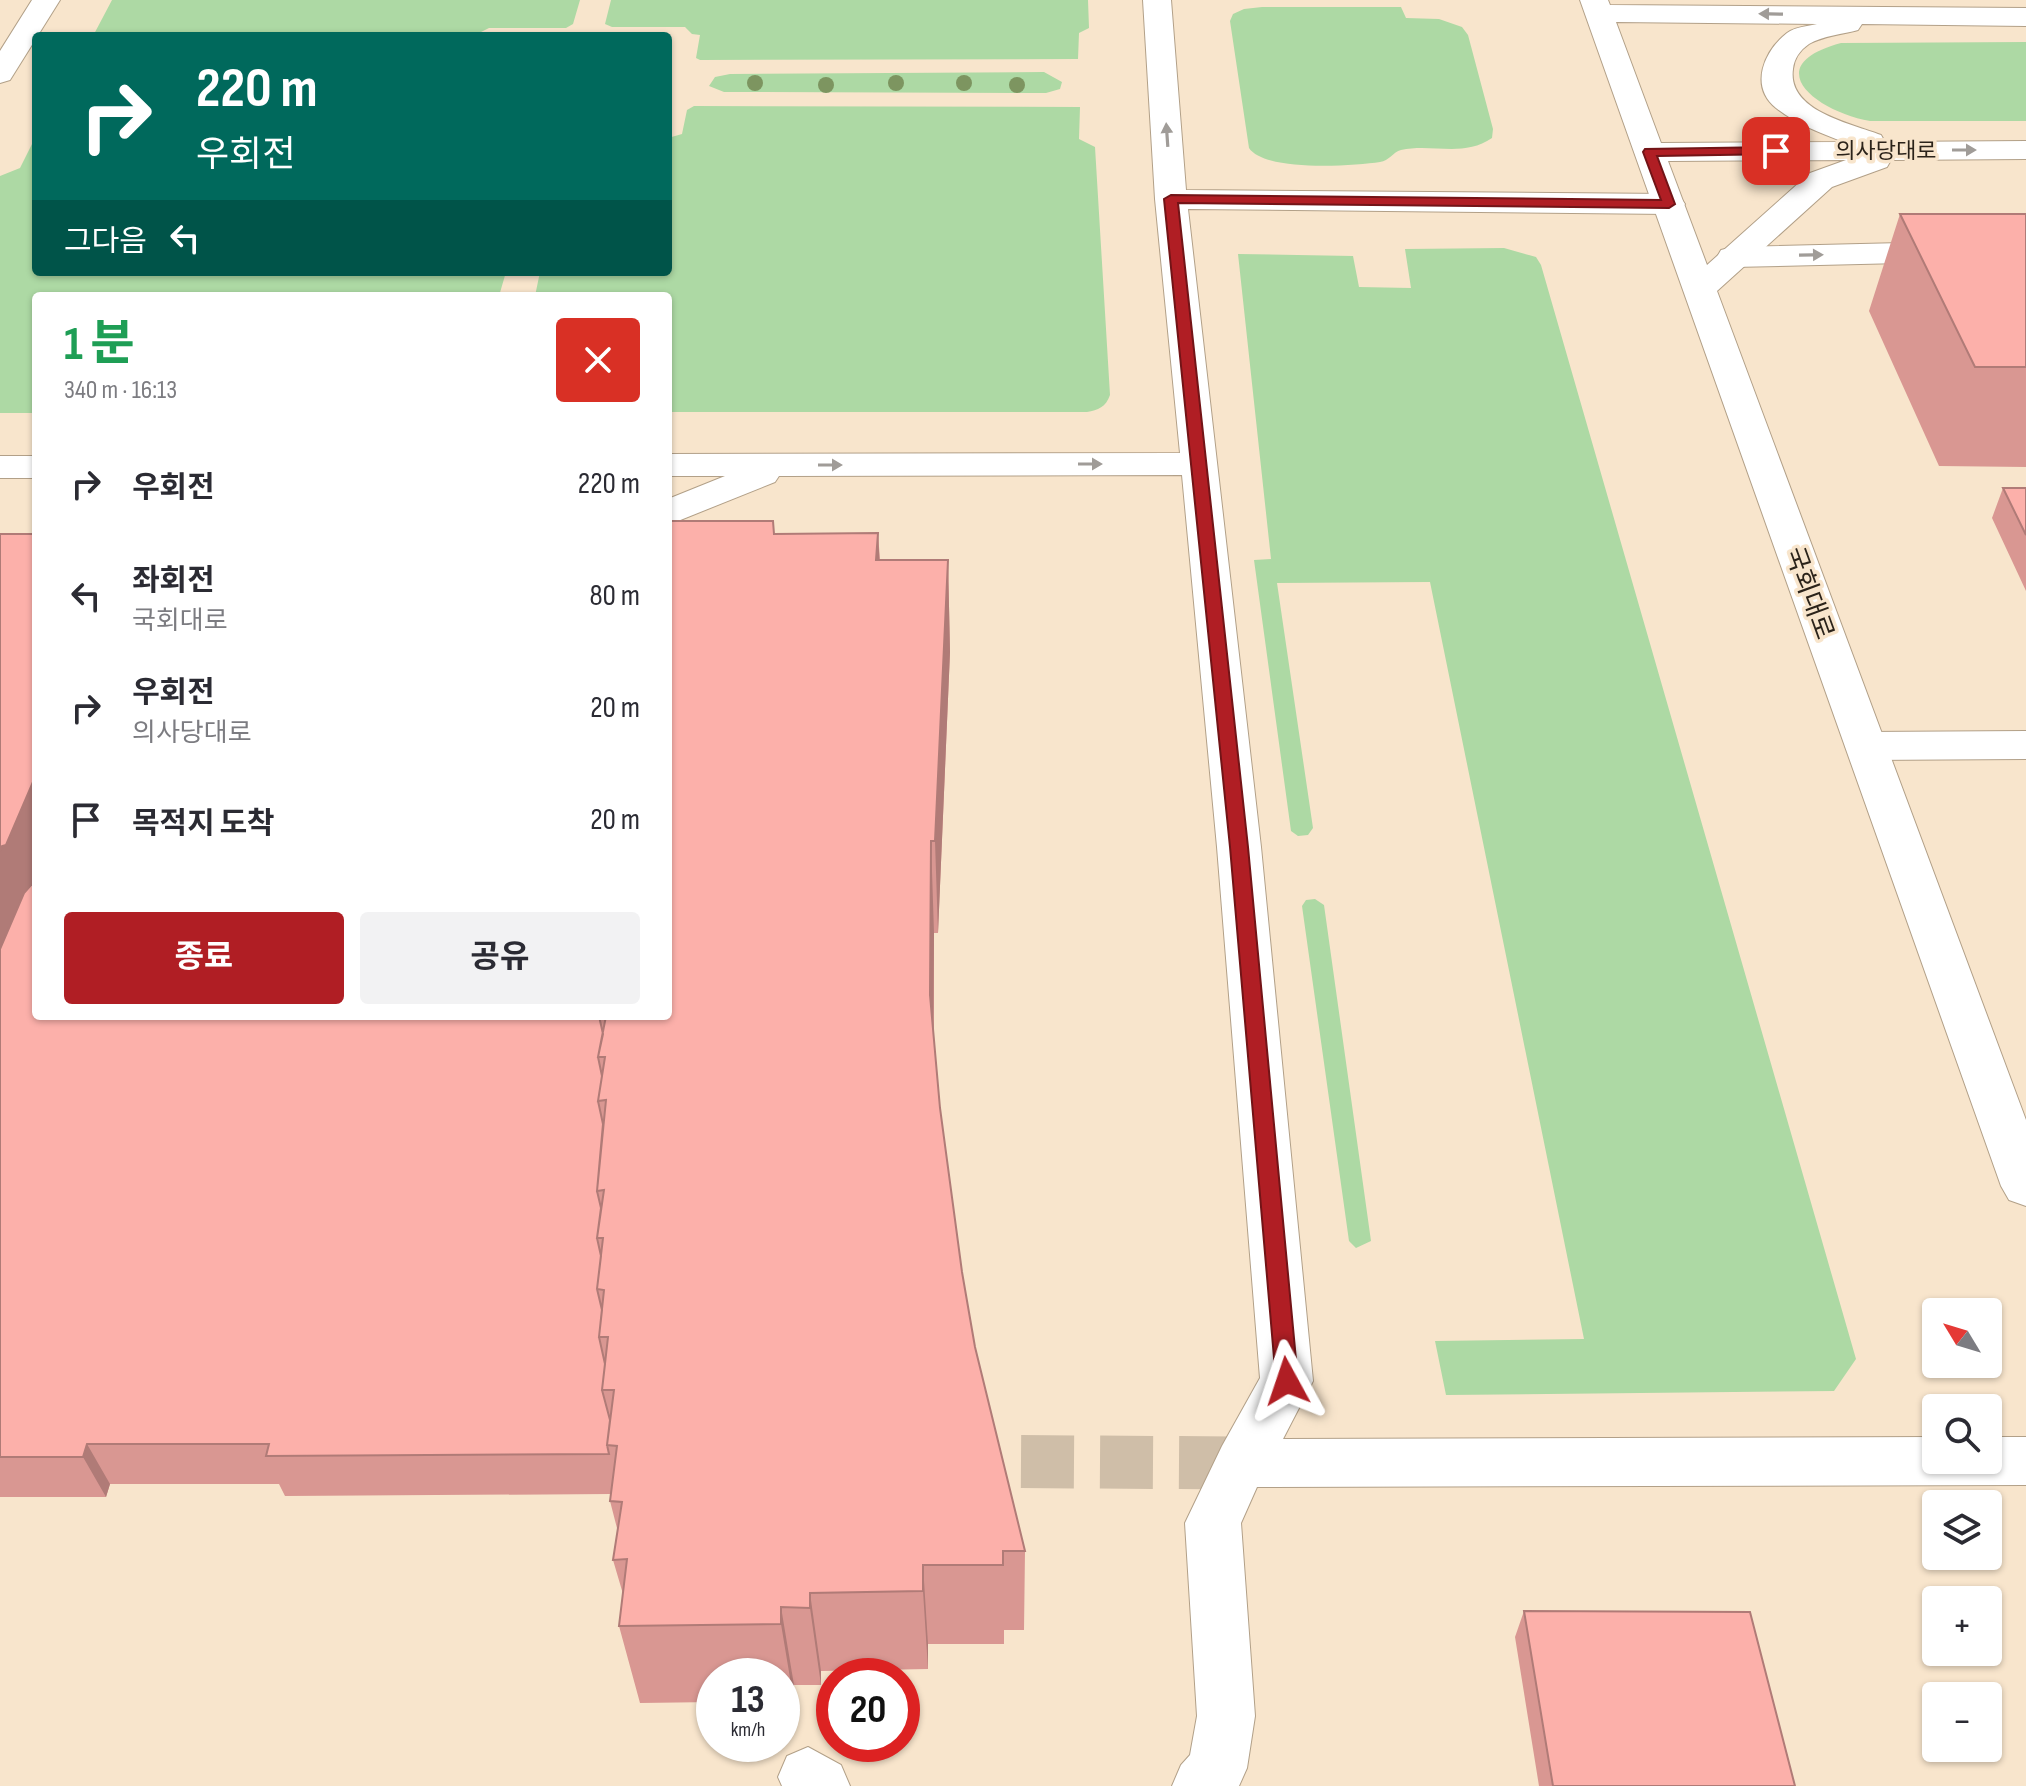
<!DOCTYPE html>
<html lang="ko">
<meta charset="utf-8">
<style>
:root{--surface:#fff;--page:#f2f2f3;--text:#2b2b33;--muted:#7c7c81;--accent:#b01e24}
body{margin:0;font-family:"Sofia Sans Condensed","Noto Sans KR",sans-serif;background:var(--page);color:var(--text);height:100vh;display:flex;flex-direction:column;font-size:30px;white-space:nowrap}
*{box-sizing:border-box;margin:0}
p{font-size:26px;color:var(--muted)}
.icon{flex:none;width:44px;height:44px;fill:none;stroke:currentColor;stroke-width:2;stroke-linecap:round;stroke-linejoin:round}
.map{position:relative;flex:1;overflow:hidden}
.panel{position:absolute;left:32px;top:292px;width:640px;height:728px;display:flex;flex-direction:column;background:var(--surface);border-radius:8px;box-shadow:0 2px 6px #0004}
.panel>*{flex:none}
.top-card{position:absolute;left:32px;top:32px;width:640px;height:244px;border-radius:8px;box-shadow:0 2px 6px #0004;background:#00695c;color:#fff;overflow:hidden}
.needle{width:52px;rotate:308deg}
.controls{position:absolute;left:1922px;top:1298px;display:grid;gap:16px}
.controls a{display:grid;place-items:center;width:80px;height:80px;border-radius:8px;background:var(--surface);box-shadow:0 2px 6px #0004;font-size:40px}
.speed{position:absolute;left:696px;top:1658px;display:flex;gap:16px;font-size:40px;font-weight:700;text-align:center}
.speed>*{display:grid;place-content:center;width:104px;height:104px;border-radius:50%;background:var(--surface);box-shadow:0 2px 6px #0004;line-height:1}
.speed small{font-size:20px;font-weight:400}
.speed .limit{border:12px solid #d22;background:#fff;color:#111}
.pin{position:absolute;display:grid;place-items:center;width:68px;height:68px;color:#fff;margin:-34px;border-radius:16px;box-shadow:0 4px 12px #0006}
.me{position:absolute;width:88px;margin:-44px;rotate:355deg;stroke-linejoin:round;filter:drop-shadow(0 0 6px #0008)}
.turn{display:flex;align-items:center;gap:28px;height:168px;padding:0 32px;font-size:36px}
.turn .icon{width:104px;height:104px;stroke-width:2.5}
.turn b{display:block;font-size:56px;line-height:68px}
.then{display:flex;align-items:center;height:76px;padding:0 32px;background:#0003;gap:16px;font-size:30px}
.round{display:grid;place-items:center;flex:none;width:84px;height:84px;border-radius:8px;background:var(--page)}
.summary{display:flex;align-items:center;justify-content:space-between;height:136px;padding:0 32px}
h1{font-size:48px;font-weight:700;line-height:60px;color:#1e9e55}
.primary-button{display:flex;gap:16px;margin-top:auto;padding:16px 32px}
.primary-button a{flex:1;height:92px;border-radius:8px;background:var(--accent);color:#fff;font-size:32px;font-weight:700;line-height:92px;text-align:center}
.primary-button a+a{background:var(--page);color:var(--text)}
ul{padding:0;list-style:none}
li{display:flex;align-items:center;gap:24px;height:112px;padding:0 32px}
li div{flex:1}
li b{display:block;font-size:30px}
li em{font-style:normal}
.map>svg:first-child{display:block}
.green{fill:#add9a4}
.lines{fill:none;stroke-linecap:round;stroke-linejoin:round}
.minor-tunnel{stroke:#cfbea8;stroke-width:53;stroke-dasharray:53 26;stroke-linecap:butt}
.minor-casing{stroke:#b2a088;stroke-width:2}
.major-casing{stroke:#b2a088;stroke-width:2}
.minor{fill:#fff;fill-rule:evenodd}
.major{fill:#fff;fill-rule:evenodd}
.tree{fill:#7d9560}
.wall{fill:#d99792}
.shaded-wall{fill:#b07b77}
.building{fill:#fcb0aa;stroke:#b07b77;stroke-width:2}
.oneway{fill:#a09c98}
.route{fill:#b01e24;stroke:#721417;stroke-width:2}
.labels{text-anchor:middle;stroke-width:7;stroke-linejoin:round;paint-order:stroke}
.far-street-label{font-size:22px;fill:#2b231a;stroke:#f8e5cc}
.street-label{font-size:26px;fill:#2b231a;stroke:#f8e5cc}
</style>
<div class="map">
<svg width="2026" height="1786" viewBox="0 0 2026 1786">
<rect width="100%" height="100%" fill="#f8e5cc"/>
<path class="green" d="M112,0H580L573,24L566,28H489L473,36H93Z
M611,0H1088L1089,28L1079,33L1078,59L700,60L696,58L700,35L692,34L685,27H612L605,24Z
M1401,7L1406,18L1439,19L1462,27L1468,35L1493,129L1492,138C1463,158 1432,143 1401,150C1393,152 1389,161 1380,162C1352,166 1265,172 1249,148L1230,21L1233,14L1244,9L1262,7Z
M2026,42V121H1870C1818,112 1756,66 1841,43Z
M1044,72L1062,82L1060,89L1046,93L724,92L709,86L715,77L730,74Z
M694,106L1080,107L1079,139L1095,147L1110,395C1106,407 1098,410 1087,412H668V296H535L540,272H668V138L682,134L687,110Z
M36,136V272H506L499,296H36V413H0V176L20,168Z
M1504,248L1536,257L1541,265L1856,1359L1834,1391L1446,1395L1435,1341L1584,1339L1430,582L1277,583L1313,828L1308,835L1298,836L1291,831L1254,560L1271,559L1238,254L1353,256L1359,287L1411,288L1405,249Z
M1315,899L1324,905L1371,1241L1356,1248L1349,1241L1302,906L1306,900Z"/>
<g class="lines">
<path class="minor-tunnel" d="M942,1461L1241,1463"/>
<g class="minor-casing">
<path id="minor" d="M32,0H60L10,80L0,83V51Z
M1143,0H1171L1186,190L1669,194L1680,197L1685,204L1680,211L1669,214L1188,209L1261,847L1313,1381L1283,1439L1936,1437V1460H1988V1437H2026V1485L1257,1487L1241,1523L1255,1716L1247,1768L1239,1786H1172L1181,1765L1190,1755L1197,1716L1185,1523L1222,1446L1260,1378L1217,847L1182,475L779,476L775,482L668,525V499L725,476H668V454L1180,453L1155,199Z
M2026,240V260L1733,267L1721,264L1717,257L1721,250L1733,247Z
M0,456H36V478H0Z
M2026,731V759L1866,760L1851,756L1845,746L1851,736L1866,732Z
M808,1747L841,1765L850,1786H782L778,1777L787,1756Z"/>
</g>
<g class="major-casing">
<path id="major" d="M1580,0H1608L1610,5L2026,8V26L1862,24L1858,30C1844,34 1822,36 1809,44C1800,50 1794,59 1793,69C1787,111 1850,123 1881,135L1885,142L2026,141V159L1891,160L1887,167L1832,187L1717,291L2026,1120V1206L2009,1200L2001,1186ZM1616,22L1817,24C1808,26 1795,27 1787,33C1764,51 1749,86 1776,108C1796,124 1820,133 1844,142L1661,143ZM1846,160L1810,173L1707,265L1668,161Z"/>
</g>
<use href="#minor" class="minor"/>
<use href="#major" class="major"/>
</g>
<g class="tree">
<circle cx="755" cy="83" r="8"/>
<circle cx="896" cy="83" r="8"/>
<circle cx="964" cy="83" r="8"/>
<circle cx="826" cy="85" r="8"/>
<circle cx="1017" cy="85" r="8"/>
</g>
<path class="wall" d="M1900,214H2026V467L1939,466L1869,311Z
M2003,488H2026V591L1992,518Z
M878,533L880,560H948L950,652L938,933H934V1040L940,1108L962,1272L975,1347L1025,1551L1024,1630H1004V1644H928V1669L821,1671V1685H794V1702H782V1676H714V1702L640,1703L619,1626L623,1594L613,1560L618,1532L610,1501L611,1494L285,1496L279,1484H110L106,1497H0V534L36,1016H668L774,534Z
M1524,1611L1795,1786H1539L1515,1637Z"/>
<path class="shaded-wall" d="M878,533L883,625L876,560Z
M948,560L950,652L938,933L935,841Z
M36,775V958L0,1043V851Z
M931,841L934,933L933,1085L930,995Z
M87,1444L110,1484L106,1497L83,1457Z
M923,1565L928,1644V1669L923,1591Z
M810,1593L821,1671V1685L810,1608Z
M781,1607L794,1685V1702L781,1624Z"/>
<path class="building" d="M1900,214H2026V367H1975Z
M2003,488H2026V535Z
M668,521H773L774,534L878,533L876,560H948L935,841H931L930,995L940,1108L962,1272L975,1347L1025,1551H1003V1565H923V1591L810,1593V1608L781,1607V1624L619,1626L627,1559L613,1560L622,1502L610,1501L617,1446L607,1445L614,1390H602L608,1337H599L604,1290L597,1289L603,1238H597L604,1190L597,1191L606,1100L598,1101L605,1057H598L606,1016H668Z
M0,534H36V775L6,845L2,846L0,851Z
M31,885H36V1016H599L603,1034L598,1057L602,1076L598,1101L603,1124L597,1191L601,1208L597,1238L601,1256L597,1289L602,1310L599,1337L605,1364L602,1390L610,1420L607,1445L609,1454L266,1456L269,1444H87L83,1457H0V949L24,893Z
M1524,1611L1750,1612L1795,1786H1553Z"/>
<defs><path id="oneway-solid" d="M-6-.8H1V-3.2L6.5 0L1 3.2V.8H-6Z" transform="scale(2)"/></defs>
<g class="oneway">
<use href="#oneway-solid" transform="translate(1771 14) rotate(-179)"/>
<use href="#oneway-solid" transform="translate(1167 135) rotate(-94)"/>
<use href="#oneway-solid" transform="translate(1964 150)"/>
<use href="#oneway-solid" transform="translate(1811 255) rotate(-1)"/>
<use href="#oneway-solid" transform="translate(1090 464)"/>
<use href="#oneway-solid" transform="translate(830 465)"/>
</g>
<path class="route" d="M1776,147L1780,148V154L1657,156L1675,204L1669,208L1178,203L1248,847L1298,1381L1295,1388L1287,1391L1279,1388L1276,1381L1230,847L1164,199L1171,195L1661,200L1643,152L1645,149Z"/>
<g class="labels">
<g class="far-street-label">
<text x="1886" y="158">의사당대로</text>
</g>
<g class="street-label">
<text transform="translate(1810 593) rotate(70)" y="9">국회대로</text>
</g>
</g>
</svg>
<div class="controls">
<a><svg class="needle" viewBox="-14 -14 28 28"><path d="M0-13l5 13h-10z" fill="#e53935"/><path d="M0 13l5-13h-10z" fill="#7c7c81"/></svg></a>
<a><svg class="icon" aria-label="search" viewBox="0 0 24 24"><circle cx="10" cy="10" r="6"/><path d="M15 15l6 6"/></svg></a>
<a><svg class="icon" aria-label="layers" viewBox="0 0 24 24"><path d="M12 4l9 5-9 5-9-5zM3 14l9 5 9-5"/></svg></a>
<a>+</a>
<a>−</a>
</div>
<div class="speed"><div>13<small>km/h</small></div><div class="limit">20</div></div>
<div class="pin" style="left:1776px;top:151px;background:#d93025"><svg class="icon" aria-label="arrive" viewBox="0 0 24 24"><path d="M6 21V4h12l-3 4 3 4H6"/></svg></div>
<svg class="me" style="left:1287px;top:1381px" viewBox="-20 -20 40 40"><path d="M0-17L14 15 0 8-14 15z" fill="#b01e24" stroke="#fff" stroke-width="4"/></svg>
<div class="top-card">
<div class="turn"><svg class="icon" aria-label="right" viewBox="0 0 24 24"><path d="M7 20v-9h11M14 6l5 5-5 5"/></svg><div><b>220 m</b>우회전</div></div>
<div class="then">그다음<svg class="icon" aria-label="left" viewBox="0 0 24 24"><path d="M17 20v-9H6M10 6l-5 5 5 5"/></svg></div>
</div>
<section class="panel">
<div class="summary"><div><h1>1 분</h1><p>340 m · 16:13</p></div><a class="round" style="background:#d93025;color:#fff"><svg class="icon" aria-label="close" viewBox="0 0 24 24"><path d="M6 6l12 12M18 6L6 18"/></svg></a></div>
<ul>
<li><svg class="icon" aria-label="right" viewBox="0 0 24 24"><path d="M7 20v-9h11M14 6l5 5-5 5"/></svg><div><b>우회전</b></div><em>220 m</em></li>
<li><svg class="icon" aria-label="left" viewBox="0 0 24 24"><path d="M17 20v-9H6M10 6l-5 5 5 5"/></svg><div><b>좌회전</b><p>국회대로</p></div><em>80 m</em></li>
<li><svg class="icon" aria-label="right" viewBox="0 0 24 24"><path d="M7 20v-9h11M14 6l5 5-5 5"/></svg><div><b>우회전</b><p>의사당대로</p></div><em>20 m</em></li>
<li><svg class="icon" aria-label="arrive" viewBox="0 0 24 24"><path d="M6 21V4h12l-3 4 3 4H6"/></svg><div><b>목적지 도착</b></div><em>20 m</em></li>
</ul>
<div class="primary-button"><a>종료</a><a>공유</a></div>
</section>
</div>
